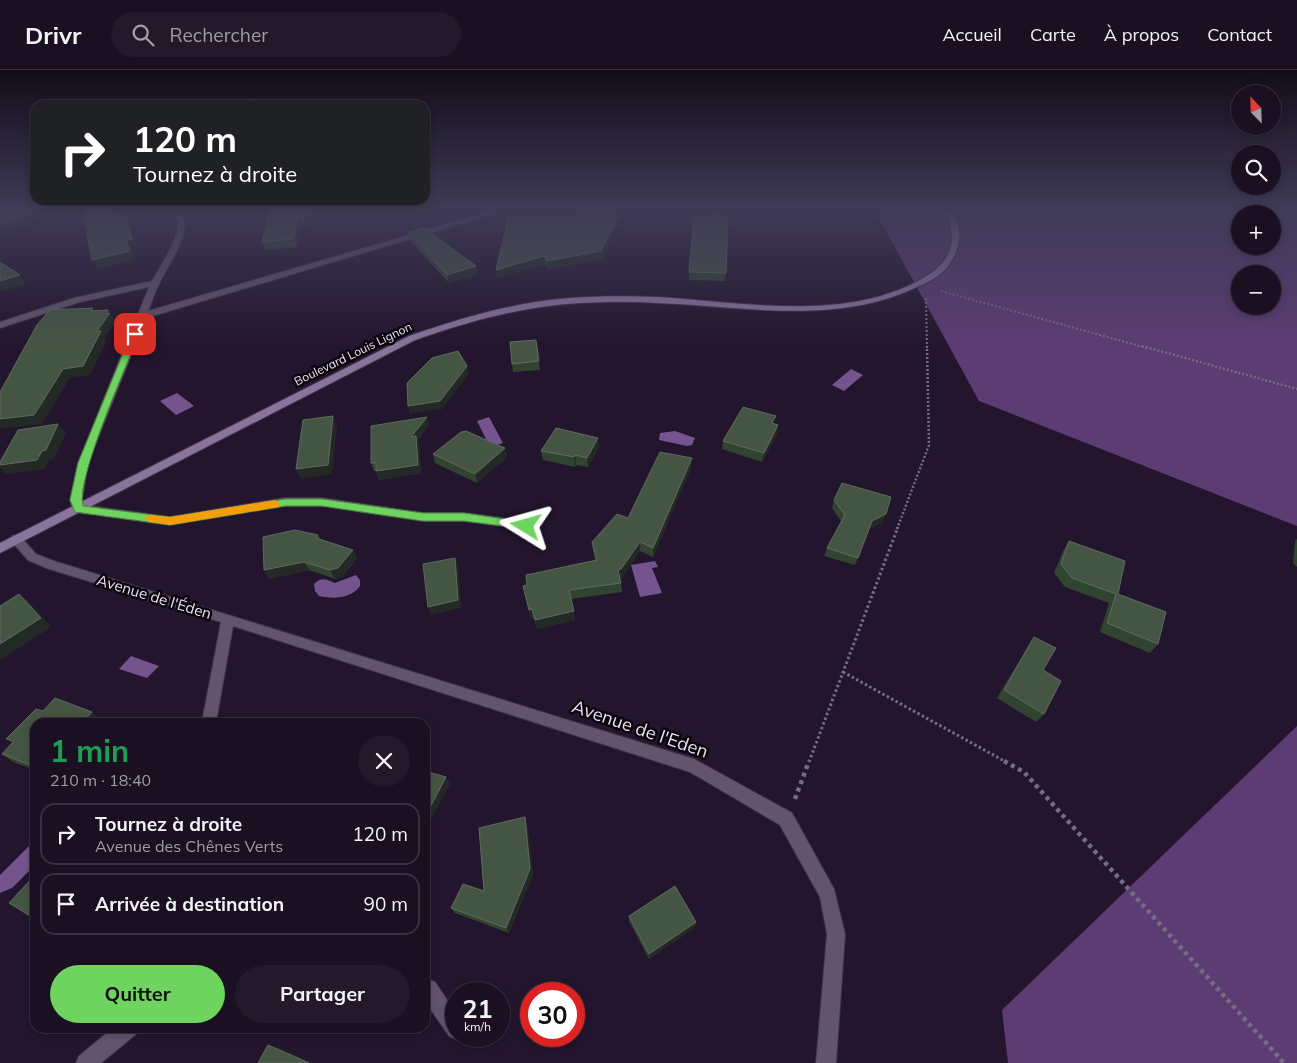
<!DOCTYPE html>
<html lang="fr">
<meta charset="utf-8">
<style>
:root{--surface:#1a1022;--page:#23192a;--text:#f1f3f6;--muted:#9f9da5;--line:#383040;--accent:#6fd360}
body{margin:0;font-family:Mulish,sans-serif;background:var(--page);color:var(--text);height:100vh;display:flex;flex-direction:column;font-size:19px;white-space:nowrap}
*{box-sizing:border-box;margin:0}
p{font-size:16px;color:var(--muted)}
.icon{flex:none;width:28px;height:28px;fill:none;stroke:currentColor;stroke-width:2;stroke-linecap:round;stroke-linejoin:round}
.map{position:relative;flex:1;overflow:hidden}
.panel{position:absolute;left:30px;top:648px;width:400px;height:315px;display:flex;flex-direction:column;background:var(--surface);border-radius:15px;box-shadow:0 2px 8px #0003,0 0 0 1px var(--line)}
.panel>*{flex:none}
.banner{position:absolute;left:30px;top:30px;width:400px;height:105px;border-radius:15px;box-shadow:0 2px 8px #0003,0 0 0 1px var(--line);background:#202124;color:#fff;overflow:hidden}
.needle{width:32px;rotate:337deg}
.tools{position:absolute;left:1231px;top:15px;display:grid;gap:10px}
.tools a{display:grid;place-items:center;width:50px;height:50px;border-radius:50%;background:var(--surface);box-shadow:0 2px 8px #0003,0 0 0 1px var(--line);font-size:25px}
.speed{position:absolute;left:445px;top:912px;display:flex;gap:10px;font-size:25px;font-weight:700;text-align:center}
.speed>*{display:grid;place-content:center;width:65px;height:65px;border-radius:50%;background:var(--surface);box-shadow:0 2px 8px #0003,0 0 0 1px var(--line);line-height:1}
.speed small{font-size:12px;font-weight:400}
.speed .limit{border:8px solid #d22;background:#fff;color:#111}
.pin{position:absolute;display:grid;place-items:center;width:42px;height:42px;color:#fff;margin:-21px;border-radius:10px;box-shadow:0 2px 8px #0006}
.me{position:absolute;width:55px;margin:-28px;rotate:278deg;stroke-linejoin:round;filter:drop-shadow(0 0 4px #0008)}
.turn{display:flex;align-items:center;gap:18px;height:105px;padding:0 20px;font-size:22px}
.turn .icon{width:65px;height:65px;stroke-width:2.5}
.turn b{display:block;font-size:35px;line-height:42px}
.round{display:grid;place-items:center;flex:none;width:52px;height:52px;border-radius:26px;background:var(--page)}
.headline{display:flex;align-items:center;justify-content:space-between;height:85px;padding:0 20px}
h1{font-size:30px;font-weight:700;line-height:38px;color:#1e9e55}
.primary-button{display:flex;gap:10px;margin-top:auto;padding:10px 20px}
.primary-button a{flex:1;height:58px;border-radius:30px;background:var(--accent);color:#111;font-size:20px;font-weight:700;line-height:58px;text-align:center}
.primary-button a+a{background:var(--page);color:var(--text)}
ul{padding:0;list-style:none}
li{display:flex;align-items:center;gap:15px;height:62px;margin:0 10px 8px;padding:0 10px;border:2px solid var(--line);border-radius:15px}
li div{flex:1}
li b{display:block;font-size:19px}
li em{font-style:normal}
header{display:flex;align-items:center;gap:30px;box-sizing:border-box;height:70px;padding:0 25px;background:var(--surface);border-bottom:1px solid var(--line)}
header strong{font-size:24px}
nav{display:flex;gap:28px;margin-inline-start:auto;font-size:18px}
.search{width:350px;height:45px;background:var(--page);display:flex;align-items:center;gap:12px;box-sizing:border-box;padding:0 18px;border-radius:28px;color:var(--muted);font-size:19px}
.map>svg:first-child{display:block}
.forest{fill:#5c3c73;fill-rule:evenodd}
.water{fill:#75548d}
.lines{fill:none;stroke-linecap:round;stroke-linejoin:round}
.minor-casing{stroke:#3f3249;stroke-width:2}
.secondary-casing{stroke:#3f3249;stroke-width:2}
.path-far3{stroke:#786c81;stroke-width:2;stroke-dasharray:2 2;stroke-linecap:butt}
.path-far2{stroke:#786c81;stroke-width:2.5;stroke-dasharray:2 2;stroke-linecap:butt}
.path-far1{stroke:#786c81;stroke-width:3;stroke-dasharray:2.5 2.5;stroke-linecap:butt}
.path{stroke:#786c81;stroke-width:4.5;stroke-dasharray:4 4;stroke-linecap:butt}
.minor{fill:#62546d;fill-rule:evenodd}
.secondary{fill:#8a749c;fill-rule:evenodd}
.wall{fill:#31442f}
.shaded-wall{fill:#232a25}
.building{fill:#455544;stroke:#5f6b5f}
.route{fill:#6fd360;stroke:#48893e}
.slow{fill:#f59e0b}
.labels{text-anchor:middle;stroke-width:5;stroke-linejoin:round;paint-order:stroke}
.far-street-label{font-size:12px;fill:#ebe2f3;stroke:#0a050e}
.street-label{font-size:15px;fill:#ebe2f3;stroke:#0a050e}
.near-street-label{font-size:18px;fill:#ebe2f3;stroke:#0a050e}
</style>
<header>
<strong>Drivr</strong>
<div class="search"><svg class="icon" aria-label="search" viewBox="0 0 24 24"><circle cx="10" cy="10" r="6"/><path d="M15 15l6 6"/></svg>Rechercher</div>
<nav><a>Accueil</a><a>Carte</a><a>À propos</a><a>Contact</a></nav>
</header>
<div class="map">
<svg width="1297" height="993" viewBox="0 0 1297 993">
<rect width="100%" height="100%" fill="#23152d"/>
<path class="forest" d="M873,137H1297V456L979,331ZM1240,144H1272V176H1240ZM1240,204H1272V236H1240Z
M1297,656V993H1008L1002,940Z"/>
<path class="water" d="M851,299L863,305L844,321L832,315Z
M177,323L194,336L176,345L160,331Z
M489,347L503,373L490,377L477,351Z
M675,361L695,368L692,375L687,376L659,370L660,363Z
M655,491L658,497L652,498L662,523L640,527L631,495Z
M356,505L360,510V516C351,529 333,529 319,526L315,521L314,514C322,506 327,510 335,513Z
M131,586L159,596L147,608L119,599Z
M35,770V795L12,818L0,823V805Z"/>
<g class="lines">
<g class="minor-casing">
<path id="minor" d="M159,137C211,137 170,190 160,212C155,221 152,232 148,241L505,137H517L146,248L88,393L82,430L83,435L170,447L285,428H322L423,443H464L526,451L532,455L530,458L526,459L464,451H423L322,436H285L170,455L74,442L70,430L78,393L149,217L80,232L0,258V252L74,228L152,211C159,198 185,161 176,147C173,142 164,141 159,137Z
M16,465L20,466L36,484L54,491L694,689L792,743L834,819L845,864L836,993H816L827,864L820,827L780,755L690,702L233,556L216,652H202L221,552L46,498L28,490L12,472L10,469L12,466Z
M425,909L435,912L456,943V966H462L456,969L449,966L425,931Z
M113,958H138L135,965L101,993H76L79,986Z"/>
</g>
<g class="secondary-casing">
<path id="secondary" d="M943,137H951C961,156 963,171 952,190C945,204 931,211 917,217C835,256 743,236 656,233C631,231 606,232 581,233C523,236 469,251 415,270L0,483V473L409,266C461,248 515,232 570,228C599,226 628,226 657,227C743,232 851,254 928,205C955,188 958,164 943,137Z"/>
</g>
<path class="path-far3" d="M941,221L1147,278
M926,228L927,278"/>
<path class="path-far2" d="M1142,276L1297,319
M897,459L929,375L927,276"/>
<path class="path-far1" d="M843,602L1006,692
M809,692L898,457"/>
<path class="path" d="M1004,691L1024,702L1284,993
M795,729L809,691"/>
<use href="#minor" class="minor"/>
<use href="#secondary" class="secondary"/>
</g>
<path class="wall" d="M271,137H318L313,154L301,155L297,177L265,180L262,172Z
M625,139L602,189L548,199L545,194L497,208L571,145Z
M706,146L726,203L725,211L689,210V202Z
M408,162L478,205L449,213L410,171Z
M536,270L540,300L513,302L512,294Z
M427,347L429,355L418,370L419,374L421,403L379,410L376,401H374L371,393Z
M774,354L777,364L762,392L722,379L723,371Z
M598,368L599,377L588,397L576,395L575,397L543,390L541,381Z
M433,384L507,387L477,413L435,393Z
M691,398L653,487L640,481L622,508H620L621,513L622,522L571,529L575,550L537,559L534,548L531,549L523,516L595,490L593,481L592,472L628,448Z
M834,430L883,452L870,459L855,495L824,486L827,478L841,451L832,438Z
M318,465L320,469L353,480L357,488L343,506L335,509L309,500L270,509L264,500Z
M1297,469V497L1293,493L1295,471Z
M1069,471L1118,524L1158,574L1150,583L1100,562L1109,533L1065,517L1054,503L1063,481Z
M1034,567L1043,600L1044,644L1036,652L997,628L1028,576Z
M43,641L102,650L35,652V700L13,692L2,684L13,673L6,669Z
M525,747L527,754L533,805L509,863L455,843L451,838L484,821Z
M629,846L696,852L695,857L649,889L629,851Z"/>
<path class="shaded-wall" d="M50,137H75L0,165V155Z
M313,137H318L313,154L310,147Z
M622,137H625V139L602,189L548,199L547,191Z
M125,146L129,155L137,177L131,179L135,190L98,199L92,190L126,170Z
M298,147L301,155L297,177L294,169Z
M544,186L545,194L497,208L496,200Z
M476,196L478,205L449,213L447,205Z
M20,205L26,214L0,222V211Z
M108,240L116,252L105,267L107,270L90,305L70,308L42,354L0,359V349L63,299L97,261Z
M467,296L469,304L442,339L410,344L408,336Z
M333,346L337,356L332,404L301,409L296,399Z
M427,347L429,355L418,370L419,374L421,403L379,410L376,401L411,367Z
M58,354L66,363L54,389L49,390L45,399L6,404L0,398V395L42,381Z
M778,355L777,364L762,392L764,383Z
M598,368L599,377L588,397L587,388Z
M505,378L507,387L477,413L475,404Z
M575,385L576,395L575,397L574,387Z
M692,388L691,398L653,487V478Z
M886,444L883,452L870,459L855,495L872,451Z
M640,472V481L622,508L618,509V500Z
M353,480L357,488L343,506L335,509L330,500Z
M455,488L458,496L461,538L431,545L428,537Z
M304,492L309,500L270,509L264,500Z
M19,524L30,533L51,557L0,590V574Z
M532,539L534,548L531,549L529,540Z
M574,541L575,550L537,559L535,550Z
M92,642L102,650L99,652H83Z
M446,707L450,714L425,761V747Z
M525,747L527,754L533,805L509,863L506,858Z
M696,852L695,857L649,889V884Z
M268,975L281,979L313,993H309Z"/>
<path class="building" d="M0,137H50L0,155Z
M97,137H108L125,146L132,169L126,170L130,181L92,190L83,142Z
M271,137H313L310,147H298L294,169L262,172Z
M578,137H622L601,181L547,191L544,186L496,200L509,145H571L576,138Z
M707,143L728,144L726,203L689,202L694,145L706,146Z
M424,158L476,196L447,205L408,162Z
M0,192L20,205L0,211Z
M93,238L91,241L108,240L106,244L110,243L97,261H101L83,296L63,299L34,345L0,349V322L37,255L50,240Z
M536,270L539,291L512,294L510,272Z
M458,281L467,296L440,331L408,336L407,313L432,288Z
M743,337L776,346L772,353L778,355L764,383L723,371Z
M333,346L328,395L296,399L303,350Z
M427,347L411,367L416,366L418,395L376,401V393H371V356Z
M58,354L46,380L42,381L37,390L0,395V392L18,360Z
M556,358L598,368L587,388L575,385L574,387L541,381Z
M466,361L505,378L475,404L433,384L461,362Z
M660,382L692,388L653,478L640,472L621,499L618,500L621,513L569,520L574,541L535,550L532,539L529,540L523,516L527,515L526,505L597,490L592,472L617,444L628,448Z
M842,413L891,427L886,444L872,451L858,488L827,478L845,445L834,430Z
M295,460L318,465L316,468L353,480L338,498L330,500L304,492L264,500L263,467Z
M1069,471L1125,491L1118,524L1166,542L1158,574L1107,553L1116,524L1072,508L1061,494Z
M455,488L458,530L428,537L423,494Z
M19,524L41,548L0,574V541L1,540L0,536Z
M1034,567L1056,578L1043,600L1061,611L1044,644L1004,620Z
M55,628L92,642L83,652H35V697L2,684L14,671L6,669L36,639L43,641Z
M425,701L446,707L425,747Z
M525,747L530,799L506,858L451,838L463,814L484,821L479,758Z
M35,805V849L9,833Z
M675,816L696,852L649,884L629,846Z
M268,975L309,993H258Z"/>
<linearGradient id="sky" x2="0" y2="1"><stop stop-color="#130c19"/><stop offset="0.5" stop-color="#3f3b57"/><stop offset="1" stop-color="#3f3b57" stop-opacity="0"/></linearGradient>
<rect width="1297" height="276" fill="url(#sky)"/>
<path class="route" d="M135,262L139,264C127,295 75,410 83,436L170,447L285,429H322L423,443H464L526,452L532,456L526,459L464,451H423L322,436H285L170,455L75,442L70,430L78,393L131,264Z"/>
<path class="slow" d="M275,430L280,434L279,437L170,455L149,452L144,448L149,445L170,447Z"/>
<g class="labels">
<g class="far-street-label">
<text transform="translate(353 284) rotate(-26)" y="4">Boulevard Louis Lignon</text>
</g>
<g class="street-label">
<text transform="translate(154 527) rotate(17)" y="5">Avenue de l'Éden</text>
</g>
<g class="near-street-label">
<text transform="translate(640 659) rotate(19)" y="6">Avenue de l'Eden</text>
</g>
</g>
</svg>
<div class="tools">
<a><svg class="needle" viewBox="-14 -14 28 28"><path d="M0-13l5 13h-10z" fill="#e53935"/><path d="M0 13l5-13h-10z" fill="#9f9da5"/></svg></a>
<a><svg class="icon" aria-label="search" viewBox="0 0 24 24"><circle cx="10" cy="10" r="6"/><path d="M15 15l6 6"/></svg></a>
<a>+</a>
<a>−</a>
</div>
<div class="speed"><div>21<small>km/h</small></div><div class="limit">30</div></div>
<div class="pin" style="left:135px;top:264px;background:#d93025"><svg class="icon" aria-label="arrive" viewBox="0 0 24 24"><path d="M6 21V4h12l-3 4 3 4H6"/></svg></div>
<svg class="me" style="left:526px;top:456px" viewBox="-20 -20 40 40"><path d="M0-17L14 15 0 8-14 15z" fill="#6fd360" stroke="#fff" stroke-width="4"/></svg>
<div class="banner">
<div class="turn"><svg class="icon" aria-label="right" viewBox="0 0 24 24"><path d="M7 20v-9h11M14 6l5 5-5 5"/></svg><div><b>120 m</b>Tournez à droite</div></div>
</div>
<section class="panel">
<div class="headline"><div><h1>1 min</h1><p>210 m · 18:40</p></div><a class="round"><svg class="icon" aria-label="close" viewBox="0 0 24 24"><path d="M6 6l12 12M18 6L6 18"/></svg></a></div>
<ul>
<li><svg class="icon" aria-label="right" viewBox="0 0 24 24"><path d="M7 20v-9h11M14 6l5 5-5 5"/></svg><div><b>Tournez à droite</b><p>Avenue des Chênes Verts</p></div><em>120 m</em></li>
<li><svg class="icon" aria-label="arrive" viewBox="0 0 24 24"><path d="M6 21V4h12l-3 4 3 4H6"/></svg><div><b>Arrivée à destination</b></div><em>90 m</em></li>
</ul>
<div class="primary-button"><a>Quitter</a><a>Partager</a></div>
</section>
</div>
